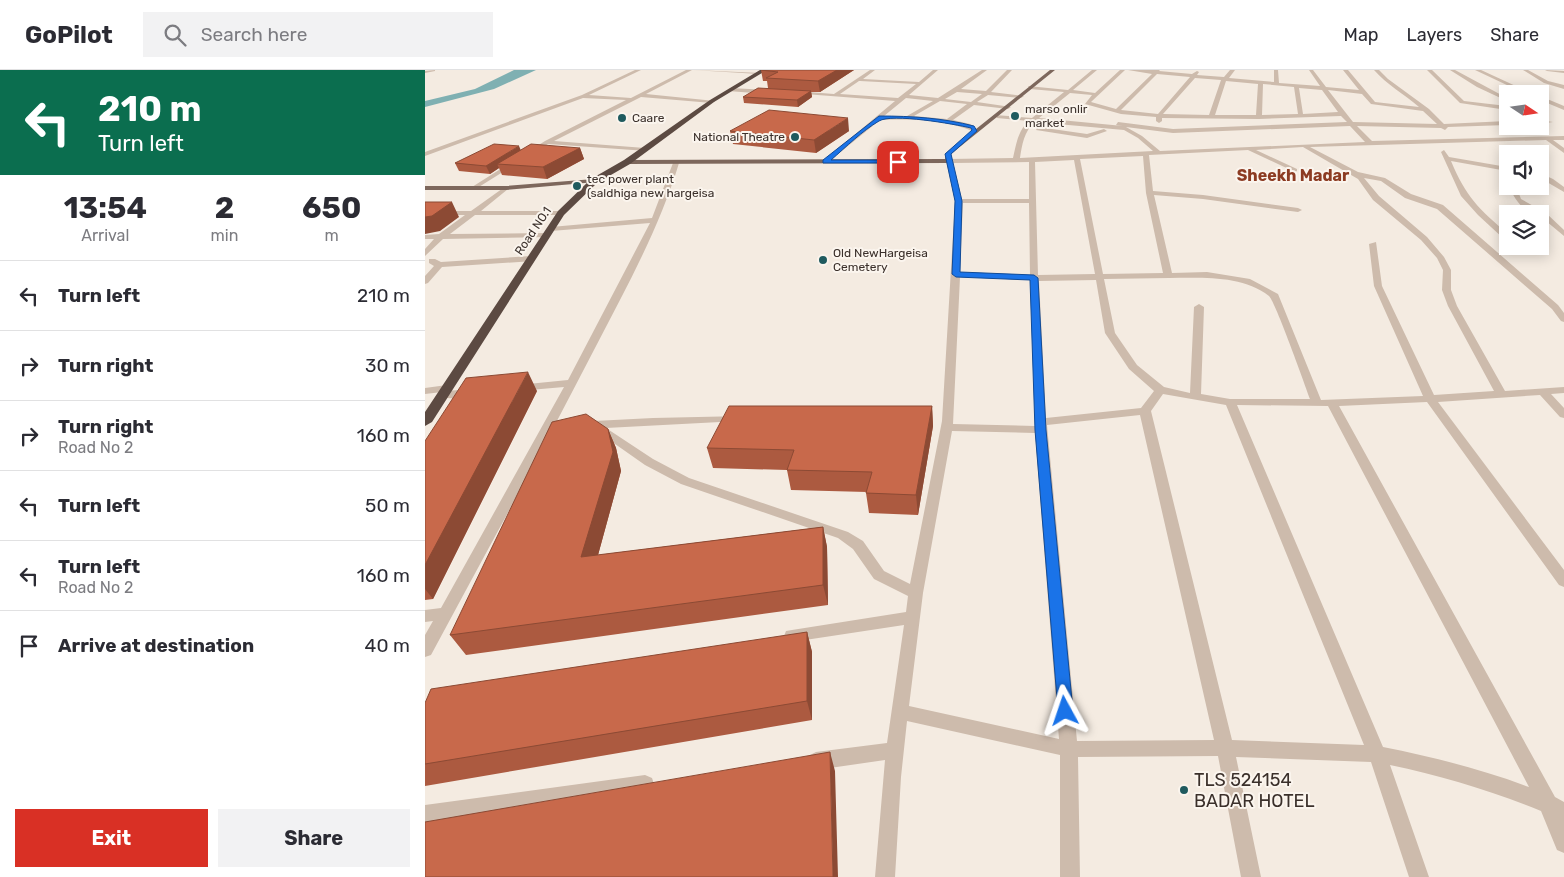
<!DOCTYPE html>
<style>
:root{--surface:#fff;--page:#f2f2f3;--text:#2b2b33;--muted:#7c7c81;--line:#e1e1e2;--accent:#d93025}
body{margin:0;font-family:Rubik,sans-serif;background:var(--page);color:var(--text);height:100vh;display:flex;flex-direction:column;font-size:19px;white-space:nowrap}
*{box-sizing:border-box;margin:0}
p{font-size:16px;color:var(--muted)}
.icon{flex:none;width:28px;height:28px;fill:none;stroke:currentColor;stroke-width:2;stroke-linecap:round;stroke-linejoin:round}
.map{position:relative;flex:1;overflow:hidden}
.drawer{display:flex;flex-direction:column;background:var(--surface);width:425px}
.drawer>*{flex:none}
.top-card{background:#0b6e4f;color:#fff;overflow:hidden}
.needle{width:32px;rotate:103deg}
.buttons{position:absolute;left:1074px;top:15px;display:grid;gap:10px}
.buttons a{display:grid;place-items:center;width:50px;height:50px;border-radius:0px;background:var(--surface);box-shadow:0 2px 12px #0003;font-size:25px}
.pin{position:absolute;display:grid;place-items:center;width:42px;height:42px;color:#fff;margin:-21px;border-radius:10px;box-shadow:0 2px 8px #0006}
.me{position:absolute;width:55px;margin:-28px;rotate:355deg;stroke-linejoin:round;filter:drop-shadow(0 0 4px #0008)}
.turn{display:flex;align-items:center;gap:18px;height:105px;padding:0 15px;font-size:22px}
.turn .icon{width:65px;height:65px;stroke-width:2.5}
.turn b{display:block;font-size:35px;line-height:42px}
.eta{display:flex;justify-content:space-evenly;align-items:center;height:85px;text-align:center}
.eta b{font-size:30px;font-weight:700;line-height:35px}
.button{display:flex;gap:10px;margin-top:auto;padding:10px 15px}
.button a{flex:1;height:58px;border-radius:0px;background:var(--accent);color:#fff;font-size:20px;font-weight:700;line-height:58px;text-align:center}
.button a+a{background:var(--page);color:var(--text)}
ul{padding:0;list-style:none}
li{display:flex;align-items:center;gap:15px;height:70px;padding:0 15px;border-top:1px solid var(--line)}
li div{flex:1}
li b{display:block;font-size:19px}
li em{font-style:normal}
header{display:flex;align-items:center;gap:30px;box-sizing:border-box;height:70px;padding:0 25px;background:var(--surface);border-bottom:1px solid var(--line)}
header strong{font-size:24px}
nav{display:flex;gap:28px;margin-inline-start:auto;font-size:18px}
.search{width:350px;height:45px;background:var(--page);display:flex;align-items:center;gap:12px;box-sizing:border-box;padding:0 18px;border-radius:0px;color:var(--muted);font-size:19px}
main{display:flex;flex:1;min-height:0}
.map>svg:first-child{display:block}
.water{fill:#7fb0b2}
.lines{fill:none;stroke-linecap:round;stroke-linejoin:round}
.minor{fill:#cdbbac;fill-rule:evenodd}
.major{fill:#7d675c;fill-rule:evenodd}
.highway{fill:#5c4a42;fill-rule:evenodd}
.wall{fill:#ac5a40}
.shaded-wall{fill:#8c4a34}
.building{fill:#c8694b;stroke:#8c4a34}
.route{fill:#1a73e8;stroke:#114b97}
.poi-dot{fill:#1f5a5e;stroke:#fbf5ee;stroke-width:2}
.labels{text-anchor:middle;stroke-width:4;stroke-linejoin:round;paint-order:stroke}
.far-poi-label{font-size:12px;fill:#3b302b;stroke:#fbf5ee;text-anchor:start}
.far-street-label{font-size:12px;fill:#3b302b;stroke:#fbf5ee}
.far-district-label{font-size:16px;font-weight:bold;fill:#8c3b22;stroke:#fbf5ee}
.near-poi-label{font-size:18px;fill:#3b302b;stroke:#fbf5ee;text-anchor:start}
</style>
<header>
<strong>GoPilot</strong>
<div class="search"><svg class="icon" aria-label="search" viewBox="0 0 24 24"><circle cx="10" cy="10" r="6"/><path d="M15 15l6 6"/></svg>Search here</div>
<nav><a>Map</a><a>Layers</a><a>Share</a></nav>
</header>
<main>
<section class="drawer">
<div class="top-card">
<div class="turn"><svg class="icon" aria-label="left" viewBox="0 0 24 24"><path d="M17 20v-9H6M10 6l-5 5 5 5"/></svg><div><b>210 m</b>Turn left</div></div>
</div>
<div class="eta">
<div><b>13:54</b><p>Arrival</p></div>
<div><b>2</b><p>min</p></div>
<div><b>650</b><p>m</p></div>
</div>
<ul>
<li><svg class="icon" aria-label="left" viewBox="0 0 24 24"><path d="M17 20v-9H6M10 6l-5 5 5 5"/></svg><div><b>Turn left</b></div><em>210 m</em></li>
<li><svg class="icon" aria-label="right" viewBox="0 0 24 24"><path d="M7 20v-9h11M14 6l5 5-5 5"/></svg><div><b>Turn right</b></div><em>30 m</em></li>
<li><svg class="icon" aria-label="right" viewBox="0 0 24 24"><path d="M7 20v-9h11M14 6l5 5-5 5"/></svg><div><b>Turn right</b><p>Road No 2</p></div><em>160 m</em></li>
<li><svg class="icon" aria-label="left" viewBox="0 0 24 24"><path d="M17 20v-9H6M10 6l-5 5 5 5"/></svg><div><b>Turn left</b></div><em>50 m</em></li>
<li><svg class="icon" aria-label="left" viewBox="0 0 24 24"><path d="M17 20v-9H6M10 6l-5 5 5 5"/></svg><div><b>Turn left</b><p>Road No 2</p></div><em>160 m</em></li>
<li><svg class="icon" aria-label="arrive" viewBox="0 0 24 24"><path d="M6 21V4h12l-3 4 3 4H6"/></svg><div><b>Arrive at destination</b></div><em>40 m</em></li>
</ul>
<div class="button"><a>Exit</a><a>Share</a></div>
</section>
<div class="map">
<svg width="1139" height="807" viewBox="0 0 1139 807">
<rect width="100%" height="100%" fill="#f4ebe1"/>
<path class="water" d="M89,0H111L69,19L0,37V31L50,19Z"/>
<g class="lines">
<path class="minor" d="M10,0V1L0,3V1Z
M210,0H216L164,25L206,28L261,0H267L221,24L290,31L287,33L216,27L129,71L220,78L223,80L222,81L123,74L49,120L47,119V117L120,71L201,30L158,28L0,86V82L157,25Z
M268,0L336,3L334,4Z
M445,0H450L438,9L494,12L508,0H513L484,25L513,28L557,0H562L536,19L561,21L582,0H587L566,22L599,26L596,28L563,25L552,32L586,37L583,39L549,35L528,50L545,54L553,60L550,62C519,49 488,49 455,50L402,93H398V91L470,31L367,23L370,21L409,24ZM434,11H435L491,14L473,28L415,24ZM532,22L557,24L546,32L520,29ZM481,28L508,31L482,46H459ZM515,31L542,34L522,49L489,46Z
M667,0H672L648,20L670,23L695,0H700L666,32L691,39L727,4L703,0H735L734,1L767,4L772,1L774,2L772,5L799,7L805,0H810L804,8L849,12V0H853L854,13L895,16L884,0H888L901,17L934,20L918,0H923L950,32L994,37C979,24 962,15 949,0H954L963,9L1004,39L1019,54L1082,51V55L1023,57L1020,60L1016,58L932,56L947,71L1139,66V70H1128L1139,78V83L1121,70L885,77L933,102L960,108L986,124L1018,135L1133,235L1139,243V252L1136,251L1127,239L1012,139L980,128L956,111L939,108L954,126L1002,167L1019,187L1026,200V220L1032,236L1080,321L1139,317V323L1126,324L1139,338V348L1135,347L1115,325L1013,332L1139,500V517L1134,515L1002,332L914,336L1130,727L1139,732V783L1132,780L1116,741C1067,721 1017,706 965,695L1004,807H984L946,692L811,687L836,807H816L793,686L653,687L655,807H635V685L482,651L476,707L470,807H450L460,690L391,700L385,697L382,691L385,685L391,682L462,673L479,555L367,572L361,571L359,566L361,561L367,560L481,542L483,526L449,509L428,479L413,468L256,414L220,395L163,355L169,351L228,348L318,346L320,348L314,351L181,358L228,389L264,408L423,462L438,471L459,501L485,514L517,351L530,131L521,91L524,89L588,88C591,75 593,60 604,51L572,48L570,45L607,48L639,22L605,19L603,16L643,20ZM732,4L765,7L733,44L696,40ZM770,8L796,10L784,45L738,44ZM801,11L833,14L831,45H790ZM838,14L869,17L873,44L837,45ZM874,18L897,20L913,42L878,44ZM903,20L937,24L946,34L998,41L1012,54L928,52ZM645,23L667,25L660,34L696,44L731,47V51L734,53L737,51V48L834,49L916,46L922,52L748,59L693,52L691,55L698,56L614,48ZM610,52L699,60L713,68L728,81L595,88C597,75 599,61 610,52ZM925,56L940,72L735,81L717,66L701,57L748,63ZM878,77L933,109L948,130L996,170L1012,188L1018,200L1017,220L1023,236L1069,321L1009,325L957,216L951,172L944,174L949,216L998,326L896,330L853,224L825,209L782,202L747,203L729,125L778,129L873,142L877,140L873,138L778,125L728,121L724,85L823,80L870,102L872,101V99L831,80ZM718,86L721,123L738,203L678,204L655,89ZM649,90L670,204L613,205L610,92ZM604,92V129H537L528,93ZM538,133H604L605,205L535,202ZM535,207L605,210L610,356L528,354ZM744,208C777,208 817,205 844,226C850,231 880,315 885,329H805L776,324L779,237L774,234L769,237L765,323L739,317L712,295L690,263L679,209ZM671,210L680,263L704,299L729,321L716,338L621,348L614,211ZM738,324L801,335L939,675L807,670L726,341ZM812,335L903,336L1104,717C1056,699 1008,687 958,677ZM715,345L789,670L652,671L622,355ZM527,361L610,363L634,669L484,636L498,523Z
M1002,0H1007L1039,31L1082,36V40L1035,33Z
M1025,0H1030L1082,28V31L1052,17Z
M1050,0H1056L1108,24H1101Z
M1098,0H1103L1123,11L1139,15V19L1119,13Z
M1120,0L1139,1V3L1122,1Z
M305,18L343,20L346,22L343,24L303,21Z
M1115,26L1139,36V40L1115,30Z
M1115,50L1128,52L1115,54Z
M613,57L662,64L679,59L682,61L662,68L611,60Z
M1019,80L1024,87L1082,97V101L1026,91C1041,127 1054,139 1082,163V169H1079L1053,145L1036,126L1016,82Z
M251,91L254,93C234,159 202,216 170,278C117,381 61,483 6,585L0,587V565L8,551L0,552V540L16,538L139,317L93,321L88,318L93,315L143,310L225,153L126,161L122,159L126,157L227,148L248,93Z
M1115,103L1128,109L1139,117V122L1115,108Z
M81,116L85,118L83,119L56,141H136L140,143L136,145H50L25,164L122,163H125V167L18,169L0,186V179L9,169H0V165L14,164L40,145H0V141H46Z
M1084,116H1091L1096,129L1121,143L1139,160V166L1115,146V144C1099,144 1089,129 1084,116Z
M1088,176H1096L1097,178L1093,180Z
M106,186L110,189L109,191L17,197L3,213L0,214V206L9,196L4,193V189H10L16,192Z
M22,315L27,318L21,321L48,319L53,322C47,328 19,331 13,325L17,322L0,324V318Z
M220,705L227,708L229,714L227,720L220,723L0,755V735Z"/>
<path class="major" d="M625,0H630L526,84L527,91L524,93L202,94L199,92L202,90L520,89L521,83Z
M169,109L172,111L171,112L81,120H0V116H81Z"/>
<path class="highway" d="M335,0H342L289,32L205,94L172,113L139,145L7,352L0,356V342L133,141L166,109L199,90L285,30Z"/>
</g>
<path class="wall" d="M336,0H429L395,22H386L387,27L373,37L319,33L318,27L343,18L342,11H338Z
M305,61H424L391,83L308,74Z
M155,78L159,89L122,109L77,105L74,98L65,104L34,101L30,93L95,80Z
M112,321L8,529L0,530V371Z
M507,336L508,356L493,445L444,443L441,423L442,422L366,420L362,400L288,398L282,378Z
M183,359L191,378L196,401L173,485L398,457L402,477L403,535L41,585L25,565Z
M382,562L387,582V650L0,716V633Z"/>
<path class="shaded-wall" d="M412,0H429L395,22L393,11Z
M386,21L387,27L373,37L372,30Z
M423,48L424,61L391,83L389,70Z
M94,76L97,83L72,94L74,98L65,104L61,96Z
M155,78L159,89L122,109L118,97Z
M27,132L34,147L15,161L0,164V147Z
M103,302L112,321L8,529L0,519V495Z
M507,336L508,356L493,445L491,425Z
M183,359L191,378L196,401L167,507L156,487Z
M398,457L402,477L403,535L398,515Z
M382,562L387,582V650L382,631Z
M405,682L410,701L413,807H408Z"/>
<path class="building" d="M336,0H412L393,11L341,8L353,2Z
M333,18L386,21L372,30L318,27Z
M344,40L423,48L389,70L305,61Z
M69,74L94,76L61,96L30,93Z
M106,74L155,78L118,97L72,94Z
M0,132H27L7,146L0,147Z
M103,302L0,495V371L41,308Z
M304,336H507L491,425L441,423L447,402L362,400L369,380L282,378Z
M161,344L183,359L188,382L156,487L398,457V515L25,565L127,352Z
M382,562V631L0,694V633L6,619Z
M405,682L408,807H0V752Z"/>
<path class="route" d="M454,46C487,46 518,48 549,56L552,61L526,84L537,131L535,202L609,205L613,208L621,360L648,641L646,646L640,648L635,646L633,641L610,360L605,210L531,207L527,204L530,131L520,84L547,60L546,58C529,54 467,43 454,51C437,61 421,77 406,90H473L475,93H398V90Z"/>
<g class="poi-dot">
<circle cx="590" cy="46" r="5"/>
<circle cx="197" cy="48" r="5"/>
<circle cx="370" cy="67" r="5"/>
<circle cx="152" cy="116" r="5"/>
<circle cx="398" cy="190" r="5"/>
<circle cx="759" cy="720" r="5"/>
</g>
<g class="labels">
<g class="far-poi-label">
<text x="600" y="43">marso onlir<tspan x="600" dy="14">market</tspan></text>
<text x="207" y="52">Caare</text>
<text x="360" y="71" text-anchor="end">National Theatre</text>
<text x="162" y="113">tec power plant<tspan x="162" dy="14">(saldhiga new hargeisa</tspan></text>
<text x="408" y="187">Old NewHargeisa<tspan x="408" dy="14">Cemetery</tspan></text>
</g>
<g class="far-street-label">
<text transform="translate(108 161) rotate(-56)" y="4">Road NO.1</text>
</g>
<g class="far-district-label">
<text x="868" y="111">Sheekh Madar</text>
</g>
<g class="near-poi-label">
<text x="769" y="716">TLS 524154<tspan x="769" dy="21">BADAR HOTEL</tspan></text>
</g>
</g>
</svg>
<div class="buttons">
<a><svg class="needle" viewBox="-14 -14 28 28"><path d="M0-13l5 13h-10z" fill="#e53935"/><path d="M0 13l5-13h-10z" fill="#7c7c81"/></svg></a>
<a><svg class="icon" aria-label="sound" viewBox="0 0 24 24"><path d="M4 9h4l5-4v14l-5-4H4zM17 9q2 3 0 6"/></svg></a>
<a><svg class="icon" aria-label="layers" viewBox="0 0 24 24"><path d="M12 4l9 5-9 5-9-5zM3 14l9 5 9-5"/></svg></a>
</div>
<div class="pin" style="left:473px;top:92px;background:#d93025"><svg class="icon" aria-label="arrive" viewBox="0 0 24 24"><path d="M6 21V4h12l-3 4 3 4H6"/></svg></div>
<svg class="me" style="left:640px;top:641px" viewBox="-20 -20 40 40"><path d="M0-17L14 15 0 8-14 15z" fill="#1a73e8" stroke="#fff" stroke-width="4"/></svg>
</div>
</main>
